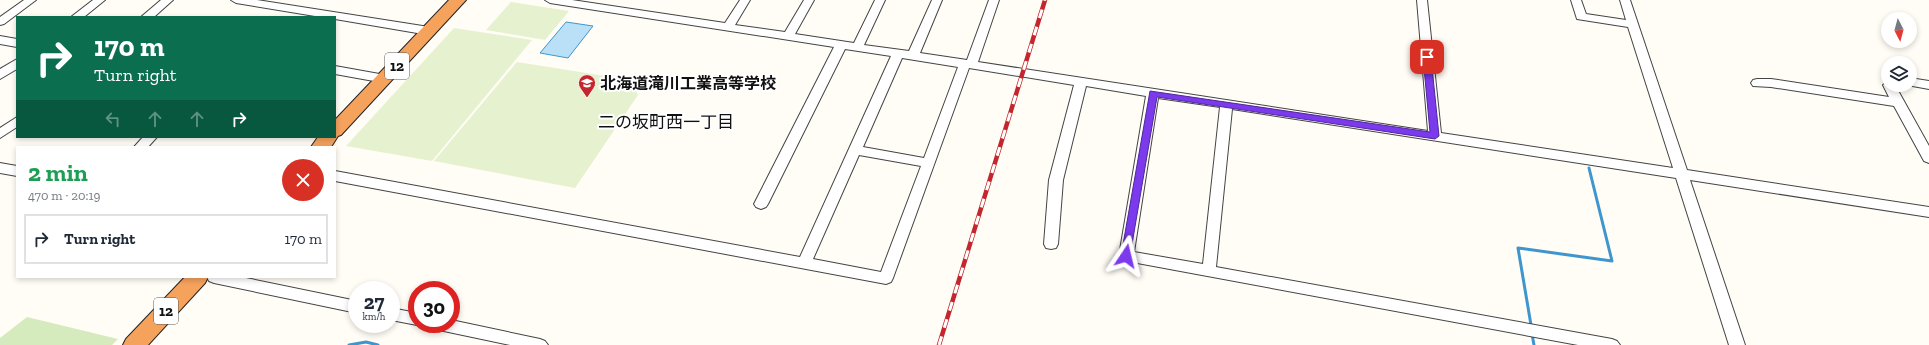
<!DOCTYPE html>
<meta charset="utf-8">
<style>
:root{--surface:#fff;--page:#f6f6f7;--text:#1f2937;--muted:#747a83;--line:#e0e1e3}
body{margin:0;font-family:"Zilla Slab","Noto Sans JP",serif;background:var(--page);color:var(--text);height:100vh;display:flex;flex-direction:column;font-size:15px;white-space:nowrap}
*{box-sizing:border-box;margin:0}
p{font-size:13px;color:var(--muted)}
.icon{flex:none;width:22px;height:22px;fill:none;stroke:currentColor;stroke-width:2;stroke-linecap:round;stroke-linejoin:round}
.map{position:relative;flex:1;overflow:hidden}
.panel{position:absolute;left:16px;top:146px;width:320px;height:132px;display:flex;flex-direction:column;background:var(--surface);border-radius:0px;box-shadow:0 2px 6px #0003}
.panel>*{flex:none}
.banner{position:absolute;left:16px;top:16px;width:320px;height:122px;border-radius:0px;box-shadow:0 2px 6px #0003;background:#0b6e4f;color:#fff;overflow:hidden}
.needle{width:26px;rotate:174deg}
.tools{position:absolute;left:1881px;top:12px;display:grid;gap:8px}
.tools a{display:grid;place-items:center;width:36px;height:36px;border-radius:50%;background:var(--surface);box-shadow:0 2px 6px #0003;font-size:20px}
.speed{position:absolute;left:348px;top:281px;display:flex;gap:8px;font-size:20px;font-weight:700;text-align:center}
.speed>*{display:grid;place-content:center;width:52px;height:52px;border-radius:50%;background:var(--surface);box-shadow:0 2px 6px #0003;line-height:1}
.speed small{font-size:10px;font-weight:400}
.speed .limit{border:6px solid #d22;background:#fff;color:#111}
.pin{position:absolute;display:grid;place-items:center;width:34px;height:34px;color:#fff;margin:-17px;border-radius:8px;box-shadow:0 2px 6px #0006}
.me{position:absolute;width:44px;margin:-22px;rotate:10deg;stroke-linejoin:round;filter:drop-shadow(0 0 3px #0008)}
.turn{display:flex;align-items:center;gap:14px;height:84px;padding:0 12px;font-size:18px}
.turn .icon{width:52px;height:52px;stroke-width:2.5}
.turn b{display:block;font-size:28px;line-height:34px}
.lanes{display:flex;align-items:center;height:38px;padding:0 12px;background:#0003;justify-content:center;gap:20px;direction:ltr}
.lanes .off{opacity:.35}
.round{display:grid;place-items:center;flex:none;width:42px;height:42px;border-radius:21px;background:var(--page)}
.summary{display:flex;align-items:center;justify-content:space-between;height:68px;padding:0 12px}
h1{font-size:24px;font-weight:700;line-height:30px;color:#1e9e55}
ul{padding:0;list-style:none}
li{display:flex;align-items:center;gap:12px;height:50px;margin:0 8px 6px;padding:0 4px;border:2px solid var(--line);border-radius:0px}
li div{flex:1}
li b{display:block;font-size:15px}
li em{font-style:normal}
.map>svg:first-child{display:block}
.green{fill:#d5ebbd}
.pitch{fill:#e6f2cf}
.water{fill:#b9e0f7;stroke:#3f96cf}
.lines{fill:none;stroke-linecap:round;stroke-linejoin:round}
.stream{stroke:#3f96cf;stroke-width:3}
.minor-casing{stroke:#444;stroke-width:2}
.highway-casing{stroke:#222;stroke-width:2}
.minor{fill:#fff;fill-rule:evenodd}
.highway{fill:#f5a25d;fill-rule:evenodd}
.rail-casing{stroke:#c4262e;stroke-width:4.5}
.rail{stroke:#fff;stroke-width:3;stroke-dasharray:9;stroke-linecap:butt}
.route{fill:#7c3aed;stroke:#51269a}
.labels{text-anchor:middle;stroke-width:4;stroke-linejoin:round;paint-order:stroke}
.shield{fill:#fff;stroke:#585858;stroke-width:1}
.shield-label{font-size:15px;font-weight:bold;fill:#111}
.poi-label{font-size:16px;font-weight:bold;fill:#111;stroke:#fff;text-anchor:start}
.neighbourhood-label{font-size:17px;fill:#111;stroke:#fff}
</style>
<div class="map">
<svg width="1929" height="345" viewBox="0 0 1929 345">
<rect width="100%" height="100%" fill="#fffdf5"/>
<path class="green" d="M27,317L118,339L112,345H0V338Z"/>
<path class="pitch" d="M511,2L569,11L545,40L486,30Z
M454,28L532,40L432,161L346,146Z
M517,62L631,80L638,95L575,188L434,161Z"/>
<path class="water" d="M566,22L593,26L568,58L540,53Z"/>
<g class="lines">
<path class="stream" d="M1531,325L1518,248L1612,261L1589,168
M1532,334L1534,345
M349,345L366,342L378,345"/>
<g class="minor-casing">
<path id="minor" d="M24,0H36L4,24L0,25V17Z
M93,0H105L84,17H71Z
M161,0H173L154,17H141Z
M231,0H257L429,27L435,31L429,35L335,19V17H321L236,3Z
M545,0H572L725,23L740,0H750L735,25L785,32L804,0H814L795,34L854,43L875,0H885L864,45L909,51L932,0H942L920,53L967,60L989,0H999L978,62L1428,131L1417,0H1427L1441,133L1673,168L1628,27L1577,19L1571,0H1581L1586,14L1626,20L1620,0H1630L1687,170L1929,207V217L1690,180L1745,345H1729L1676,178L1232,109L1216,267L1612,339L1617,341L1620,345H1578L1121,260L1119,256L1146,96L1086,86L1063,180L1058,244L1056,248L1051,249L1046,248L1044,244L1049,180L1074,85L969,68L893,278L891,282L886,284L335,181V171L800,257L891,56L845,49L768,204L766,207L761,209L756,207L754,204L834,47L550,3ZM902,58L958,67L924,158L863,147ZM1158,98L1220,107L1203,264L1134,252ZM859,155L921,166L881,272L813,259Z
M0,36L17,39V47L0,44Z
M17,59V69L0,79V69Z
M335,66L385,75L389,76L391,79L389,82L385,83L335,74Z
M1910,78L1929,81V89L1907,85H1910Z
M1757,79H1771L1889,97L1883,85L1888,81V85H1895L1929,146V163L1924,161L1894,106L1771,87L1753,86L1751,83L1753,80Z
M17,117V127L0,138V128Z
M143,137H157L148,147H134Z
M0,163L17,166V176L0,173Z
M207,277H241L357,301V313L214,283L209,281Z
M391,308L417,313V324H420L417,325L391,320Z
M451,320L540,339L545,341L548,345H510L439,330L434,328L432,324H451Z"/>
</g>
<g class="highway-casing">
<path id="highway" d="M449,0H466L341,135L338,136L331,147H311L318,137H335V120Z
M185,277H208L205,283L148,345H123L126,339Z"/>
</g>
<use href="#minor" class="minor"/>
<use href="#highway" class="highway"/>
<g class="rail-casing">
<path id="rail" d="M939,345L1045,0"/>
</g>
<use href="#rail" class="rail"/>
</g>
<path class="route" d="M1427,54L1431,57L1439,136L1435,139L1157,97L1130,256L1126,260L1122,259L1121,256L1150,91L1430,132L1423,57Z"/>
<defs>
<g id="school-pin" transform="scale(0.9)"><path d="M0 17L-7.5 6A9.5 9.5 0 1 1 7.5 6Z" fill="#c4262e" stroke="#fff"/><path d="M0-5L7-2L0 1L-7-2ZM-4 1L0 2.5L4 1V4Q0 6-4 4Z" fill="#fff"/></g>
</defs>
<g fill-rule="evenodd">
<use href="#school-pin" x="587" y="83"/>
</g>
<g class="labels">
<g class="shield">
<rect x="385" y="53" width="24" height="26" rx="3"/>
<rect x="154" y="298" width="24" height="26" rx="3"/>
</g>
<g class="shield-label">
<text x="397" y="71">12</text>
<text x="166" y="316">12</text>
</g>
<g class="poi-label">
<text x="600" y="89">北海道滝川工業高等学校</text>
</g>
<g class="neighbourhood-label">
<text x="666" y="128">二の坂町西一丁目</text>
</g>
</g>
</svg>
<div class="tools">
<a><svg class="needle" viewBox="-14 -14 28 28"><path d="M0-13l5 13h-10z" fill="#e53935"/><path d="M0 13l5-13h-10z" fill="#747a83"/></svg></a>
<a><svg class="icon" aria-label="layers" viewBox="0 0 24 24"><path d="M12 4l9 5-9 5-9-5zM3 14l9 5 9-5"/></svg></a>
</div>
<div class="speed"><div>27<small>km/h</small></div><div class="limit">30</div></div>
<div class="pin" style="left:1427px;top:57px;background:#d93025"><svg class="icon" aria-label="arrive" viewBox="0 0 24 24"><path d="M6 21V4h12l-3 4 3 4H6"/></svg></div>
<svg class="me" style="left:1126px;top:256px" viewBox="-20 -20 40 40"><path d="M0-17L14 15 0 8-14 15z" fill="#7c3aed" stroke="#fff" stroke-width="4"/></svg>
<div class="banner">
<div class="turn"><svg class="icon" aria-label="right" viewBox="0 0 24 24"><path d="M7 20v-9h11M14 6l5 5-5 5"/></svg><div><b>170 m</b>Turn right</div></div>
<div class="lanes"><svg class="icon off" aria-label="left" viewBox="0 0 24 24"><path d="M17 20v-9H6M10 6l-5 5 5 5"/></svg><svg class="icon off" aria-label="ahead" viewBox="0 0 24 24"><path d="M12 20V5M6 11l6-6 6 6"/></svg><svg class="icon off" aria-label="ahead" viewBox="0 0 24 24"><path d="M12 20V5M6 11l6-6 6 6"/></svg><svg class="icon" aria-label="right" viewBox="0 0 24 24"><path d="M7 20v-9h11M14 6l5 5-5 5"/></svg></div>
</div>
<section class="panel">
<div class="summary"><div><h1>2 min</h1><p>470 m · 20:19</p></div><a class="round" style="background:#d93025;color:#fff"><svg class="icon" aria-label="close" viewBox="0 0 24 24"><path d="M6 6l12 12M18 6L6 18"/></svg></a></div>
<ul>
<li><svg class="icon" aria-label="right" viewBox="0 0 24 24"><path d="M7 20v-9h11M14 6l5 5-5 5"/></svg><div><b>Turn right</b></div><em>170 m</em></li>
</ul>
</section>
</div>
